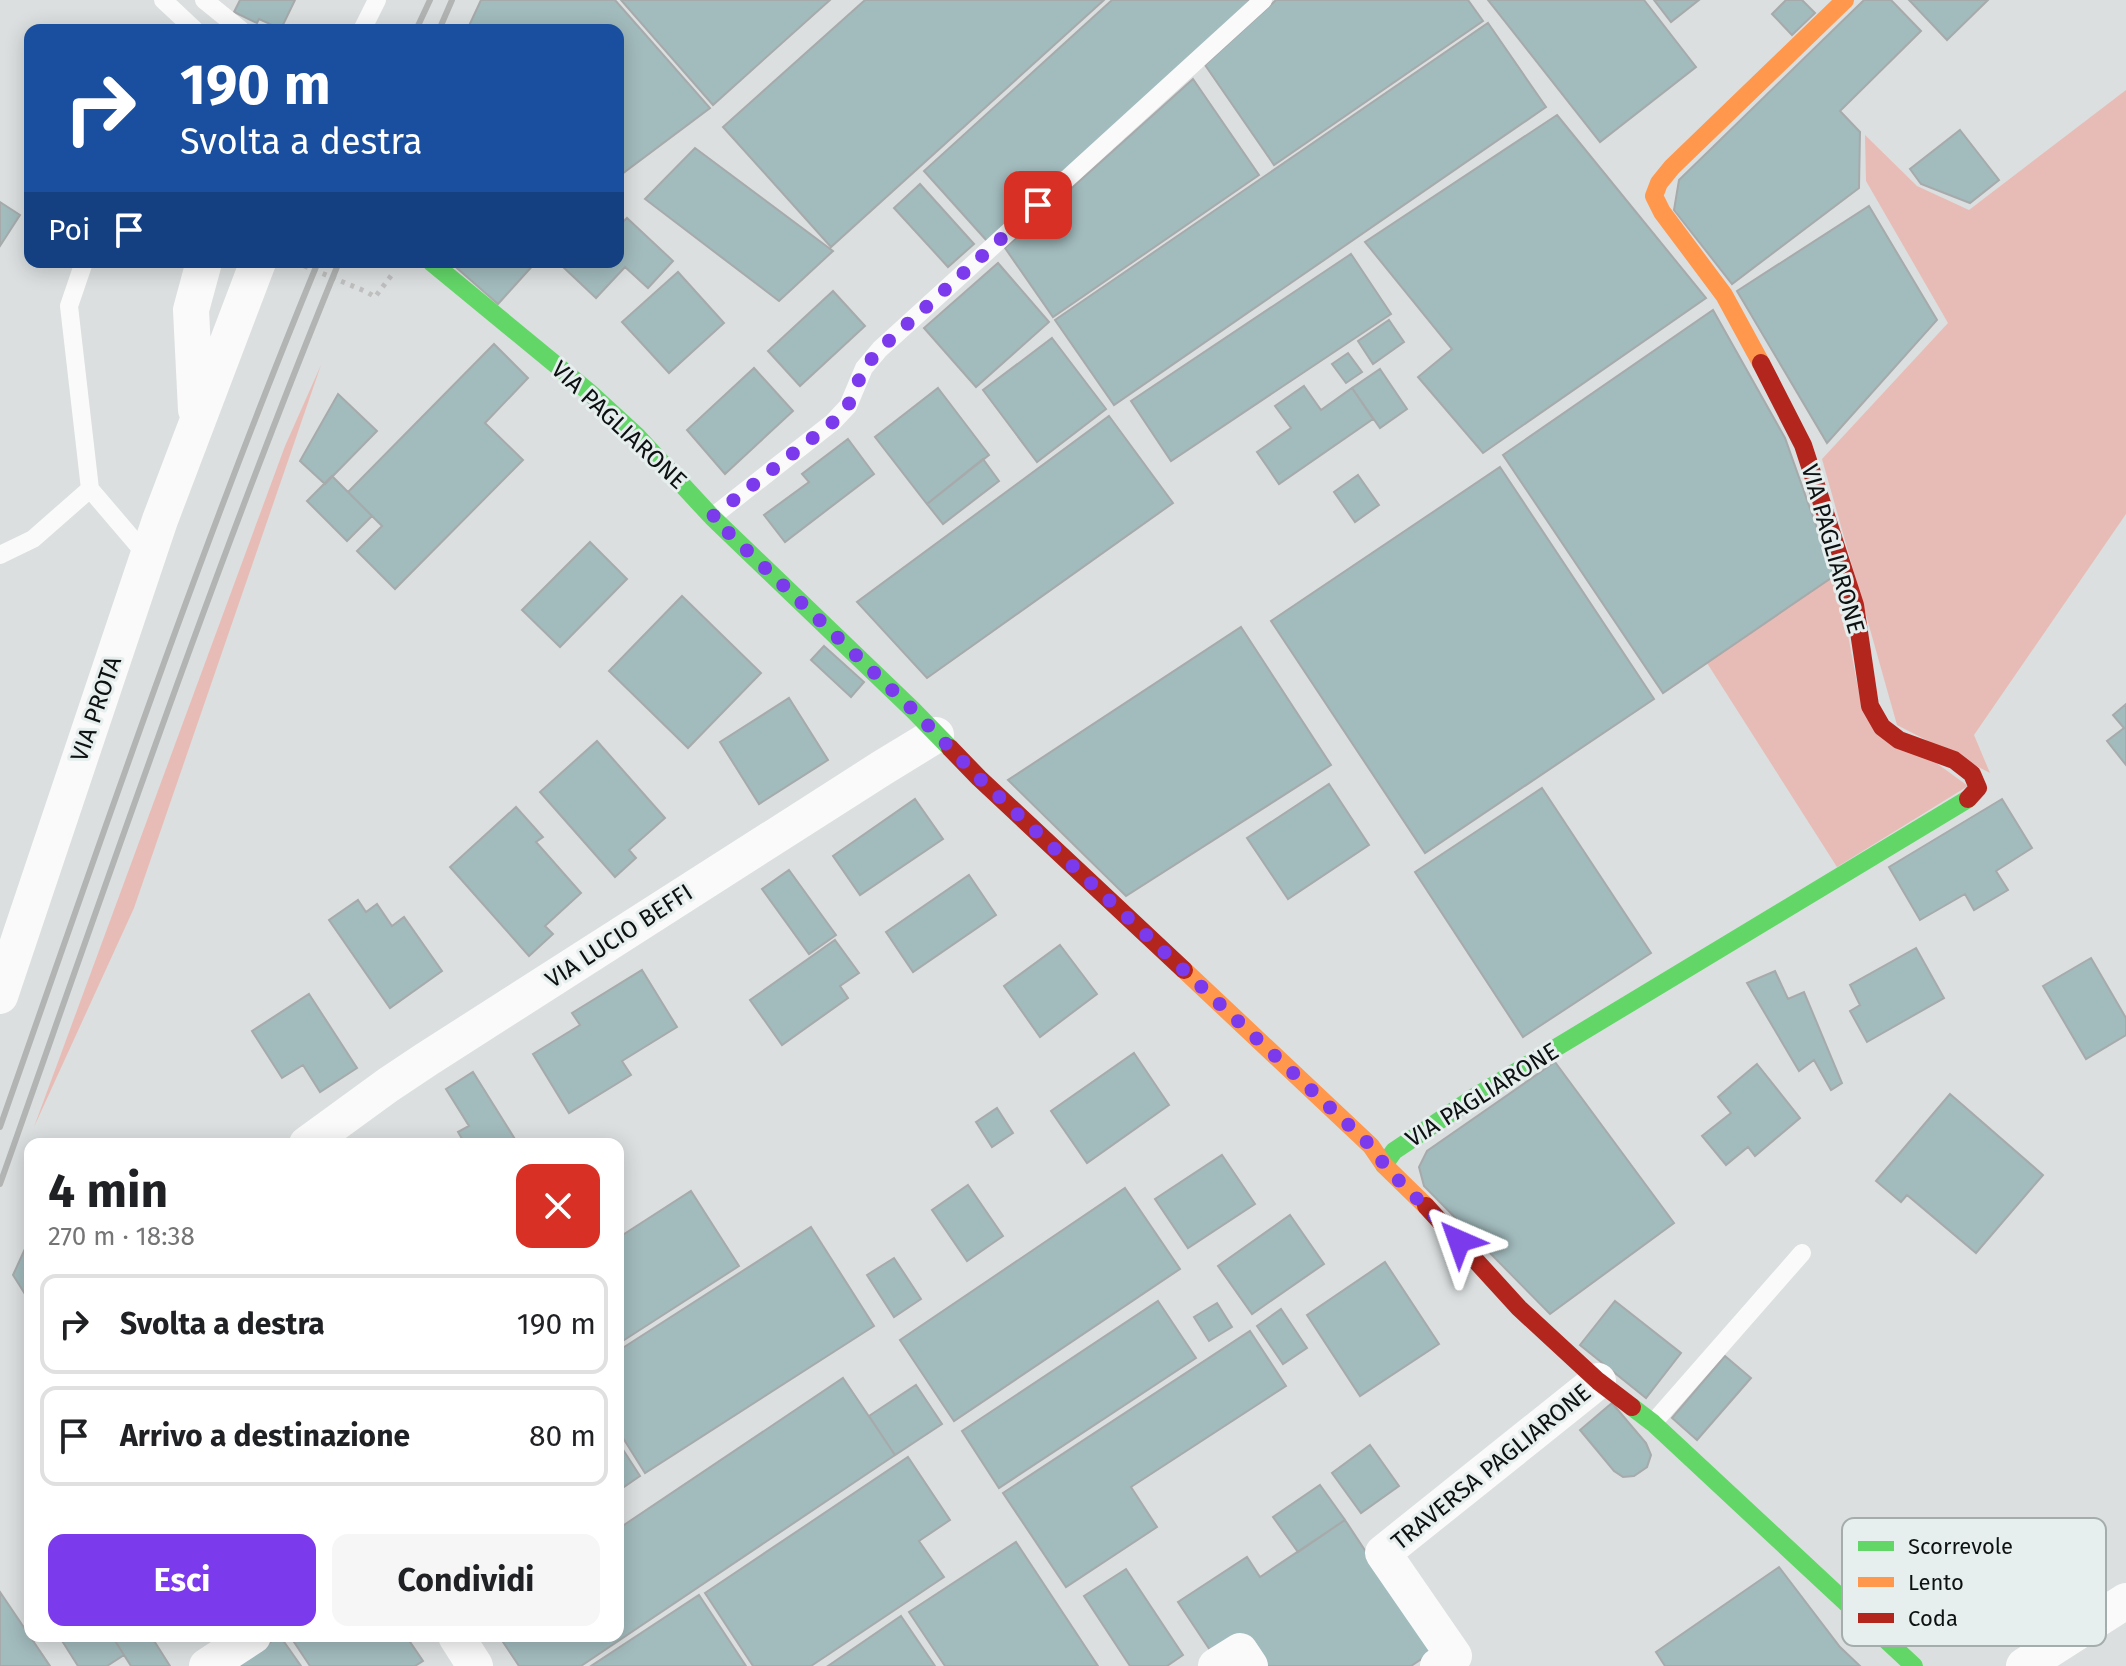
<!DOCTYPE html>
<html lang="it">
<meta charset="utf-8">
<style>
:root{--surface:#fff;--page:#f6f6f6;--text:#202124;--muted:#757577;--line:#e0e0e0;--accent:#7c3aed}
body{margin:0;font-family:"Fira Sans",sans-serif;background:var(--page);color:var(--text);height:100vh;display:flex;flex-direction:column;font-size:30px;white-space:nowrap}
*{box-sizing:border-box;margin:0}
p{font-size:26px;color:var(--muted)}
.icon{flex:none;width:44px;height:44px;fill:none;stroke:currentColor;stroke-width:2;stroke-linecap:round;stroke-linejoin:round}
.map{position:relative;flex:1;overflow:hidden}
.side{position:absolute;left:24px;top:1138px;width:600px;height:504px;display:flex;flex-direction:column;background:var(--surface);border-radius:16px;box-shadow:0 4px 20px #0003}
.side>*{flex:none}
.banner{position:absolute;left:24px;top:24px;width:600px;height:244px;border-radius:16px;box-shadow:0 4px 20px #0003;background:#1a4fa0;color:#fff;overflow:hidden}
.pin{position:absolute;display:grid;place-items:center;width:68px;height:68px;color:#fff;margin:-34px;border-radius:16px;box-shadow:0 4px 12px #0006}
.me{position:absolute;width:88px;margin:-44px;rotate:317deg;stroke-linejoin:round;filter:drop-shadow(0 0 6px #0008)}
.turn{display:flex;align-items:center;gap:28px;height:168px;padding:0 24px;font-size:36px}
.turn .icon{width:104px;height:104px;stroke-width:2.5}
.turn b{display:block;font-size:56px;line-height:68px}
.then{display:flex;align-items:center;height:76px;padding:0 24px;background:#0003;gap:16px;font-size:30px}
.round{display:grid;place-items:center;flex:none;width:84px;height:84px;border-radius:16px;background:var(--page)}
.head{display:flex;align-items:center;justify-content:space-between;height:136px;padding:0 24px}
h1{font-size:48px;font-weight:700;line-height:60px}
.action{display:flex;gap:16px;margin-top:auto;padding:16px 24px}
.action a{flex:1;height:92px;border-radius:16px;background:var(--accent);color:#fff;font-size:32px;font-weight:700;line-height:92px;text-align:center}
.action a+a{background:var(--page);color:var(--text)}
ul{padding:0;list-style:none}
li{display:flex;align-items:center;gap:24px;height:100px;margin:0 16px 12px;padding:0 8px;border:4px solid var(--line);border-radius:16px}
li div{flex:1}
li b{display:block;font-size:30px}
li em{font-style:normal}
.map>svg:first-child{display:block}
.green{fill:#e8bcb6}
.building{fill:#a2bbbd;stroke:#a7aaaa;stroke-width:2}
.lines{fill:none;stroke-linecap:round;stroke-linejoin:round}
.path{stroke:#bfbfbf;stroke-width:5;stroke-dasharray:4 6;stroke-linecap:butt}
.lane{stroke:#fafafa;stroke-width:18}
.street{stroke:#fafafa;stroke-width:36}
.fast{stroke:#63d668;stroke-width:18}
.slow{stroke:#ff974d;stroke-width:18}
.jam{stroke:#b3261e;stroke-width:18}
.rail{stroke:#b2b4b4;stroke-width:6}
.route{stroke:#7c3aed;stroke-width:14;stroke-dasharray:0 25.2}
.labels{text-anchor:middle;stroke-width:6;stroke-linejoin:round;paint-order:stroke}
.street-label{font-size:24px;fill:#0e1111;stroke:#e6eeee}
.key{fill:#e6eeee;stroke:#a5acac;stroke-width:2}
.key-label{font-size:22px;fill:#0e1111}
</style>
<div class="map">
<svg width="2126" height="1666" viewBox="0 0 2126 1666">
<rect width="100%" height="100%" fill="#dbdfdf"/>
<path class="green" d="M2126,90V514L1974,735L1990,773L1897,725L1822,459L1948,323L1866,181L1865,135L1917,186L1969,210Z
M321,365L134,908L34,1127L285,446Z
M1836,572L1862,709L1968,786L1837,867L1707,663Z"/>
<path class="building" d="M240,0H295L281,29L259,19L257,23L234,12Z
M481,0H615L710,108L618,177V30H467Z
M621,0H830L713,105Z
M865,0H1104L831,247L723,127Z
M1112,0H1253L987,241L924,171Z
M1276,0H1468L1483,21L1274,165L1205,65Z
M1488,0H1644L1696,67L1600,142Z
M1654,0H1699L1671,22Z
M1786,0H1802L1815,13L1792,35L1772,14Z
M1864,0H1891L1921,31L1840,111L1860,132L1859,188L1732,284L1674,210L1679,180Z
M1909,0H1988L1947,40Z
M1488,23L1546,107L1114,405L1055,320Z
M1193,79L1259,175L1053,317L1005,248Z
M1557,115L1706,298L1483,453L1418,377L1452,349L1365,242Z
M1960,130L1999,180L1970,203L1921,184L1910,169Z
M695,148L833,251L779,301L645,199Z
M920,184L974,244L948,267L894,208Z
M0,202L20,215L0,246Z
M1869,206L1937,320L1827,443L1737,291Z
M627,218L673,261L648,288L625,267L596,298L561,265L563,262H618V227Z
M1351,254L1391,314L1171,461L1131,401Z
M450,262H536L498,304Z
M998,263L1049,322L976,387L924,328Z
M678,272L724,323L669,373L622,322Z
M833,291L865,326L800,386L768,351Z
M1713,310L1785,438L1834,576L1663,693L1503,455Z
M1389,320L1404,342L1373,364L1358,341Z
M1052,338L1106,409L1037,462L983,390Z
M494,344L528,378L485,423L523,460L395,589L357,551L382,526L348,492Z
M1348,353L1362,372L1346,383L1332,364Z
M754,368L793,411L725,474L687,430Z
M1380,369L1407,409L1380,428L1352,388Z
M1304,386L1321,410L1352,388L1373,419L1279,484L1257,452L1291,428L1275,406Z
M938,388L989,455L927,504L875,437Z
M338,394L377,431L325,484L300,461Z
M1109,416L1173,503L927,678L857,602Z
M848,439L874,474L785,542L764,515L809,482L802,474Z
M983,459L999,481L943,524L927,504Z
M1500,467L1654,699L1425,853L1271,621Z
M1358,475L1379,505L1355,522L1334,492Z
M332,476L372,516L347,541L307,501Z
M590,542L627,579L560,647L522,610Z
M682,596L761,673L688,748L609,671Z
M1241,627L1331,765L1126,896L1008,780Z
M824,646L864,682L851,697L811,660Z
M789,698L828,760L759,804L720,742Z
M2126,704V765L2107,741L2124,728L2113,715Z
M597,741L665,818L629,850L636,858L615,877L540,792Z
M1329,784L1369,845L1288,899L1247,838Z
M1542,788L1651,953L1523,1037L1415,872Z
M915,799L943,839L860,895L833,856Z
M2002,799L2032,848L1996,871L2008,890L1974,910L1965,894L1920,920L1889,867Z
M516,807L543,837L536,842L581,893L545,926L553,934L529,956L450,867Z
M789,870L836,935L809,954L762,889Z
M969,875L996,915L913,972L886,932Z
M358,900L366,912L377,904L392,926L404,917L442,971L390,1008L329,920Z
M835,940L859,973L840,986L848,998L782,1045L750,1000Z
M1060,945L1097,994L1040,1037L1004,986Z
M1916,948L1944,998L1867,1042L1850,1011L1860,1005L1850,985Z
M2091,958L2126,1018V1035L2086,1059L2043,986Z
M642,970L677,1027L622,1061L631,1075L569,1113L533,1054L580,1025L572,1013Z
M1775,971L1788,999L1804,992L1842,1083L1831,1090L1814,1060L1799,1071L1747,983Z
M309,994L357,1068L320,1092L303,1065L282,1078L252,1031Z
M1134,1053L1169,1105L1087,1163L1051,1111Z
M1555,1062L1674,1223L1550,1314L1424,1186L1419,1167L1427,1151Z
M1757,1064L1800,1118L1755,1156L1748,1147L1726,1165L1702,1136L1731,1113L1718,1097Z
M473,1072L518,1144H465L458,1132L469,1126L446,1089Z
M1950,1094L2043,1175L1976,1253L1907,1195L1901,1202L1876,1181Z
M997,1108L1013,1133L992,1147L976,1122Z
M1222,1155L1255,1204L1188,1248L1155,1199Z
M968,1185L1003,1236L967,1261L932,1210Z
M1125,1188L1180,1269L954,1421L900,1340Z
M691,1191L739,1266L618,1344V1238Z
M1290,1215L1324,1264L1252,1314L1218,1266Z
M811,1227L874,1326L645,1473L618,1430V1351Z
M30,1238V1302L13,1275Z
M894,1258L921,1299L894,1317L867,1275Z
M1385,1262L1439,1344L1360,1396L1307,1315Z
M1158,1301L1196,1358L999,1488L962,1431Z
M1615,1301L1681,1353L1646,1398L1580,1345Z
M1217,1303L1232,1327L1209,1341L1194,1317Z
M1281,1309L1307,1348L1283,1364L1257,1326Z
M1250,1331L1286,1386L1131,1487L1157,1527L1066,1587L1003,1493Z
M1725,1356L1751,1378L1697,1440L1672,1418Z
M843,1378L895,1455L581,1666H519L499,1636H618V1529Z
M916,1385L942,1424L895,1455L869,1416Z
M1612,1403L1646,1443L1651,1455L1647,1467L1634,1476L1623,1477L1614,1471L1580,1430Z
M618,1442L640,1476L618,1491Z
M1370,1445L1399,1486L1361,1513L1332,1473Z
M908,1457L950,1520L919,1541L944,1577L811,1666H753L705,1593Z
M1320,1485L1345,1520L1298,1552L1273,1517Z
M1345,1520L1432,1652L1411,1666H1263L1214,1656L1178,1602L1247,1557L1260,1577Z
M1016,1542L1098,1666H945L909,1612Z
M1779,1567L1840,1647L1860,1666H1665L1656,1652Z
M1126,1569L1183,1655L1167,1666H1130L1084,1596Z
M0,1592L50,1666H0Z
M699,1595L746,1666H591Z
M901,1616L935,1666H828Z
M59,1636H112L124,1655L107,1666H78Z
M112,1636H151L170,1666H131Z
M280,1636L301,1666H234Z
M290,1636H406L423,1661L415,1666H310Z"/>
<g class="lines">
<path class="path" d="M295,262L367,292L375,297L394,272"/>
<path class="lane" d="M163,0L195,30
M204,0L241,30
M362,30L377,0
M84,262L69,306L90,489L148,557
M712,517L833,422L848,406L864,368L880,349L1263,0
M0,555L33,539L90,489
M1653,1423L1802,1253"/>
<path class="street" d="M196,410L191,310L204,262
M0,996L160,520L258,262
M307,1144L388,1085L427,1059L882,768L936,735
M456,1636L475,1666
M207,1666L253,1636
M1216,1666L1240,1651L1250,1666
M1438,1666L1454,1656L1383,1553L1598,1381
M2024,1666L2126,1601"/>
<path class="fast" d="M431,262L589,392L638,437L712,517L913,710L950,748
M1384,1165L1394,1151L1476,1096L1968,799
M1632,1407L1653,1423L1914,1666"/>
<path class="slow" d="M1761,363L1724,295L1662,212L1654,196L1659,183L1672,167L1845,0
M1184,970L1371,1146L1384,1165L1426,1206"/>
<path class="jam" d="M1761,363L1803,445L1855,605L1870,706L1882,727L1899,740L1954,760L1972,774L1978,788L1968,799
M950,748L979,778L1184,970
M1426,1206L1519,1308L1598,1381L1632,1407"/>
<path class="rail" d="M416,30L430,0
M439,30L452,0
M0,1127C102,837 201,546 318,262
M0,1184C109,876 215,565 339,262"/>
</g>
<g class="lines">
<path class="route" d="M1038,205L880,349L864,368L848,406L833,422L712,517L913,710L979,778L1371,1146C1394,1182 1430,1208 1459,1241"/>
</g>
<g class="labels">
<g class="street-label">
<text transform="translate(619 425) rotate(43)" y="8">VIA PAGLIARONE</text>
<text transform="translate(1833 549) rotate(74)" y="8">VIA PAGLIARONE</text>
<text transform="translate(96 709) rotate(-71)" y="8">VIA PROTA</text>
<text transform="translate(619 936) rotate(-33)" y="8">VIA LUCIO BEFFI</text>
<text transform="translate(1482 1095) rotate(-32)" y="8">VIA PAGLIARONE</text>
<text transform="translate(1491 1467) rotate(-39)" y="8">TRAVERSA PAGLIARONE</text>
</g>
</g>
<rect x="1842" y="1518" width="264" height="128" rx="12" class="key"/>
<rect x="1858" y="1541" width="36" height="10" fill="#63d668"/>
<rect x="1858" y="1577" width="36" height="10" fill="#ff974d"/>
<rect x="1858" y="1613" width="36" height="10" fill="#b3261e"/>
<g class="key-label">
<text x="1908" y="1554">Scorrevole</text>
<text x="1908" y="1590">Lento</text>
<text x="1908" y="1626">Coda</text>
</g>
</svg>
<div class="pin" style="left:1038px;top:205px;background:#d93025"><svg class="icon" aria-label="arrive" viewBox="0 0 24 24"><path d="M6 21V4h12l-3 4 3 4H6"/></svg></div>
<svg class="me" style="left:1459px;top:1241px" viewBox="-20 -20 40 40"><path d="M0-17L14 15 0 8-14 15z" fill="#7c3aed" stroke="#fff" stroke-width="4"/></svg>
<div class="banner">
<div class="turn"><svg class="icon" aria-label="right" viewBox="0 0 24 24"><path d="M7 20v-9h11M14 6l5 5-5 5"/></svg><div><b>190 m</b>Svolta a destra</div></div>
<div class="then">Poi<svg class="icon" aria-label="arrive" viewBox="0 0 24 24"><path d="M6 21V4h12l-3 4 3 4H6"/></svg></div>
</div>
<section class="side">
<div class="head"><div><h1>4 min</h1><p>270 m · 18:38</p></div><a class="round" style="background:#d93025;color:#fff"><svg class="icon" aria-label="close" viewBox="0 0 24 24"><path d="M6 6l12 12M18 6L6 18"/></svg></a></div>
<ul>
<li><svg class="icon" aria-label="right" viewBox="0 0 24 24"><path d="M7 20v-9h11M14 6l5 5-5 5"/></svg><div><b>Svolta a destra</b></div><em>190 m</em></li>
<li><svg class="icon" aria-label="arrive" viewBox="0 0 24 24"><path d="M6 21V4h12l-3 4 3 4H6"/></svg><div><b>Arrivo a destinazione</b></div><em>80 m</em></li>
</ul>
<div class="action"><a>Esci</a><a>Condividi</a></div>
</section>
</div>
